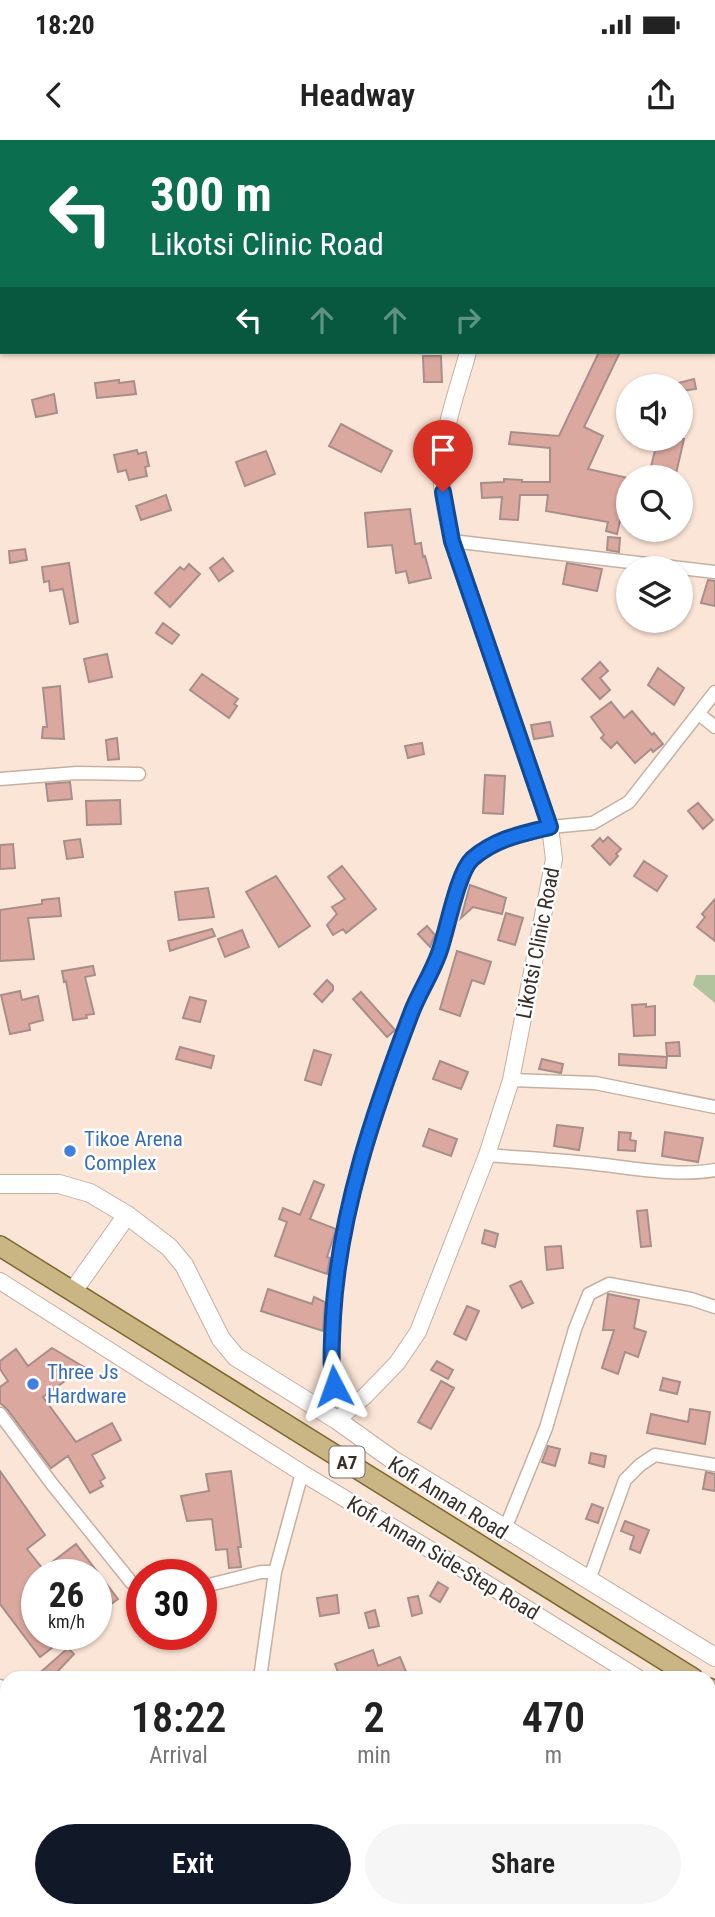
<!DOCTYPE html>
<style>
:root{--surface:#fff;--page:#f6f6f6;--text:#222;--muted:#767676;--accent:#111827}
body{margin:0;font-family:"Roboto Condensed",sans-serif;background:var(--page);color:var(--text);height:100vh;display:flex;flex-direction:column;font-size:26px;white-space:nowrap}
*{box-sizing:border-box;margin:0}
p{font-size:23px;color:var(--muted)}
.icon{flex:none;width:38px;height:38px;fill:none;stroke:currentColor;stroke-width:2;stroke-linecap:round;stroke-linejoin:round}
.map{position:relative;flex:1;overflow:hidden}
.drawer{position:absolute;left:0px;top:1531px;width:716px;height:247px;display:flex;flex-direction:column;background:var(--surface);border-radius:21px 21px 0 0;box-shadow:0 2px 5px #0004}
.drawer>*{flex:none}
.banner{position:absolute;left:0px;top:0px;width:716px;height:214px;box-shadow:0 2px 5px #0004;background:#0b6e4f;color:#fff;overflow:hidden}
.controls{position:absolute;left:616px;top:234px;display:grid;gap:14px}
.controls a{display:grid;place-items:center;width:77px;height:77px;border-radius:50%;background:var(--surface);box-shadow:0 2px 5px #0004;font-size:35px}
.speed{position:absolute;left:21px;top:1419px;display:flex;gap:14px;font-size:35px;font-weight:700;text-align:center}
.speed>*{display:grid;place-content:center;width:91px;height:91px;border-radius:50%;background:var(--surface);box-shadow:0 2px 5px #0004;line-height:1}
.speed small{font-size:18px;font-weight:400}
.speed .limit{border:10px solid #d22;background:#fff;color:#111}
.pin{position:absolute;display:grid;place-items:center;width:60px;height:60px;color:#fff;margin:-72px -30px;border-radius:50% 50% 50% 0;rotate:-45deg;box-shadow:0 0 7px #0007}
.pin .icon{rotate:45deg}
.me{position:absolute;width:77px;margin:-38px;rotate:356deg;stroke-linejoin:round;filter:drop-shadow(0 0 5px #0008)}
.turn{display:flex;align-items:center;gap:24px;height:147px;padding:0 35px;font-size:32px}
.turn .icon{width:91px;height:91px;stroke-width:2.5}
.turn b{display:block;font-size:49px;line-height:60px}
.lanes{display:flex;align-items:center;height:66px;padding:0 35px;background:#0003;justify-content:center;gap:35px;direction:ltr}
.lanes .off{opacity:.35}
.eta{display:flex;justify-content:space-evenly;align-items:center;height:119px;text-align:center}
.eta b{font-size:42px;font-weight:600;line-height:49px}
.action{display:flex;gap:14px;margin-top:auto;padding:14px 35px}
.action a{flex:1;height:80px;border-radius:42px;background:var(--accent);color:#fff;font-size:28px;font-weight:600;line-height:80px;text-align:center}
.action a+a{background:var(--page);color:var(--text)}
.status{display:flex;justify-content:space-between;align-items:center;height:49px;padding:0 35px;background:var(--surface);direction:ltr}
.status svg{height:19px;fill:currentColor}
header{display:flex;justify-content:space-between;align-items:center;height:91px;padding:0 35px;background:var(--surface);font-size:32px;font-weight:600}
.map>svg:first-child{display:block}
.green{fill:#b1c39c}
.building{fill:#dba89f;stroke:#a88e8a;stroke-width:2}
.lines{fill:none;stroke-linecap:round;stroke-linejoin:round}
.minor-casing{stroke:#c5b0a2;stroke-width:15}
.tertiary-casing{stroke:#c5b0a2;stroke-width:18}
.secondary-casing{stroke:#c5b0a2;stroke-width:20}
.primary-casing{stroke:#7f662f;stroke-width:22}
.minor{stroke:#fff;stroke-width:12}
.tertiary{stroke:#fff;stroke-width:16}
.secondary{stroke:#fff;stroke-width:18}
.primary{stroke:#cab584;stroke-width:19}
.route-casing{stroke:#114b97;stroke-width:18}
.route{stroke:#1a73e8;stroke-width:12}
.shop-dot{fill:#3f7fe0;stroke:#fff;stroke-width:2.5}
.labels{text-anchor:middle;stroke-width:5;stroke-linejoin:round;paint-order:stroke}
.shield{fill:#fff;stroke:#736d69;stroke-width:2}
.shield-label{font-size:19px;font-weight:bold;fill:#372f29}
.street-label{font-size:21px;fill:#372f29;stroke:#fff}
.shop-label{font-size:21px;fill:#366cbe;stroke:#fff;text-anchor:start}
</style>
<div class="status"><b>18:20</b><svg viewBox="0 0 49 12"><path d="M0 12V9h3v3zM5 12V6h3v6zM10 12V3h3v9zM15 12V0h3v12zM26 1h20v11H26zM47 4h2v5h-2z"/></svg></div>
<header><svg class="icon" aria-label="back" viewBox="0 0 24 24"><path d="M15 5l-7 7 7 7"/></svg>Headway<svg class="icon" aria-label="share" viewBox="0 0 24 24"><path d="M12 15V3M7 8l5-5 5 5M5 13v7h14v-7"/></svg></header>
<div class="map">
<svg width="715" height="1777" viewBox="0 0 715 1777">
<rect width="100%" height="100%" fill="#fbe5d6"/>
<path class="green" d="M696,835H715V863L693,845Z"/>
<path class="building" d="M599,212H620L584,287L603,296L588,329L628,338V360H625L617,394L606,391L608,382L546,371L548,355H520L518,380L500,379L502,357L482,358L481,343L504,342V339L522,340V342H550V308L509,304L511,292L559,296Z
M423,216H441L442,242H424Z
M694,239L696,249L681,251V247H663Z
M119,240V243L134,241L136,254L97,258L95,243Z
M54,254L57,273L36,277L32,260Z
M341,284L392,311L381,332L329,306Z
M658,299H684L675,338H648Z
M137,310L138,314L146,312L149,326L145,327L147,336L129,340L126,330L118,332L114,315Z
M266,311L275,334L245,346L236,322Z
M166,355L171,370L141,380L136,366Z
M410,369L415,404L421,403L423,417L425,416L431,438L409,443L406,431L396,433L392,405L368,407L365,373Z
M608,397L620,398L619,412L607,410Z
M25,409L27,420L10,423L9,411Z
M223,418L233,431L219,441L210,428Z
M69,423L78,482L70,484L63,449L50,451L49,441L44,442L42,427Z
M567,423L602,429L597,451L563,444Z
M189,424L200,434L170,467L155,453L180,427L184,430Z
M708,440L715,441V466L701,463Z
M163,483L179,495L172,504L156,493Z
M107,514L112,537L89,542L84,519Z
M600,522L608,531L600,538L610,550L600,559L582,539Z
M658,528L684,548L674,565L648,545Z
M202,534L238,559L234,564L237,566L229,578L190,550Z
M60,546L64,599L42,598L43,587H47L43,548Z
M611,562L624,578L632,571L652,595L654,593L663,604L653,612L651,609L635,623L617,602L611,608L601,598L604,595L591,577Z
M550,582L553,596L534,599L531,585Z
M117,598L119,619L108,620L106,600Z
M422,603L424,614L408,618L405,606Z
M485,635L505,636L503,674L483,673Z
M70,642L72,659L48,661L46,644Z
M120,660L121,684L87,685L86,661Z
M698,663L713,680L703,689L688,671Z
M608,697L621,709L616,714L618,716L610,725L592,706L600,698L603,702Z
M80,699L83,717L67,719L64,701Z
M13,704L15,728L0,729V705Z
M644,721L667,736L657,751L634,736Z
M342,726L376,769L346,793L343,789L333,795L327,785L337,774L332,767L345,759L328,737Z
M276,736L310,786L279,807L246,752Z
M470,745L506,758L502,774L473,767L461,778Z
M208,748L214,777L179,780L175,752Z
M59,758L61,776L28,778L34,819L0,821V770L42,764V760Z
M715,759V801L697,787L705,777L702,774Z
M506,773L523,778L515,805L498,800Z
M427,786L435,795L430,807L418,794Z
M212,789L215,796L170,811L168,801Z
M242,790L249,807L225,817L218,799Z
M457,811L491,822L484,844L472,840L460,876L440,869Z
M93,826L95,835L85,837L94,874L86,875L87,878L73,880L66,841L64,842L62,831Z
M327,840L333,846V850L322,862L314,854Z
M20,851L22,860L38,856L43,880L29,884L30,890L10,894L1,855Z
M361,852L395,890L387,897L353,859Z
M190,857L206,861L200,882L183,878Z
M646,864V867L655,866V895L634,896L632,865Z
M679,902L680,916H667L666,903Z
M180,907L214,916L211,928L176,919Z
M314,910L331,915L321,945L305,940Z
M619,914L667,917L666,928L619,925Z
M542,919L563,924L561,933L539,929Z
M440,921L468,932L461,949L433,939Z
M557,985L583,988L579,1010L554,1006Z
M429,989L457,999L451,1016L423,1006Z
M619,992L631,993L630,1000L636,1001L635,1011L618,1010Z
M665,992L703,998L698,1022L662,1016Z
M314,1041L324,1045L310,1079L336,1089L327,1117L330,1118L327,1134L275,1116L287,1082L279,1079L283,1068L300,1075Z
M647,1070L651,1106L641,1107L637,1071Z
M485,1090L498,1094L495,1107L482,1103Z
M561,1106L563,1128L547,1130L545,1107Z
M521,1141L533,1163L522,1168L510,1146Z
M268,1149L312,1164L314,1157L325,1162L323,1191L261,1171Z
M608,1154L639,1160L634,1188L646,1192L638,1217L625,1212L618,1234L602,1228L614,1190H603Z
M467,1166L479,1171L466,1200L454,1194Z
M52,1208L84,1227L43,1257L76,1302L112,1283L121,1300L92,1315L105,1338L100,1341L103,1346L90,1353L68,1316L51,1328L7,1269L0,1263V1247L8,1241L0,1229V1221L16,1209L28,1226Z
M437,1221L453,1230L448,1239L431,1230Z
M663,1238L680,1242L677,1254L660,1250Z
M441,1241L454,1248L431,1289L418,1282Z
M690,1269L710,1272L705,1304L647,1293L651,1274L688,1282Z
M548,1306L560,1309L555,1326L542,1322Z
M591,1313L606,1316L604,1327L589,1323Z
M0,1331L45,1395L27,1409L43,1429L76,1404L118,1459L96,1475V1435H37V1494H70L40,1517L0,1464Z
M231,1331L241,1407H238L241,1427L229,1428L227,1409L216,1410L212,1379L187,1381L181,1356L209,1351L206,1334Z
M706,1332L715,1334V1351L703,1349Z
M592,1364L603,1368L598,1383L586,1379Z
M625,1381L649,1390L640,1413L630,1409L634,1396L621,1391Z
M438,1442L448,1448L440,1462L430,1456Z
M337,1455L339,1473L320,1476L317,1458Z
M418,1456L422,1473L412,1476L408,1458Z
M375,1470L379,1486L369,1488L365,1473Z
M68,1508L74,1514L58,1531L64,1538H34Z
M373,1510L378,1526L400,1517L407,1534L396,1538H340L335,1524Z"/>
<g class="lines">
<g class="minor-casing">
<path id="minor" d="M714,125L715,126
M714,143L715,145
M452,401L715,432
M699,574L715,587
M0,639L77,633L139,634
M511,940L595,943L715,967
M487,1015C523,1018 559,1020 596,1024C632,1028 679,1037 715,1030
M352,1267L334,1246L330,1224L335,1139L347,1079L364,1013L387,941L413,867L439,813L452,765L470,720L502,699L550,687L593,683L629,662L715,552
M0,1274L52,1344L131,1442L142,1450
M505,1389L546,1288L575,1189L589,1154L609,1144L691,1159L715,1167
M589,1440L625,1340L640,1325L655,1315L715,1325
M201,1447L261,1432H275
M260,1538L275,1432L302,1333
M0,1546L7,1549
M709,1645L715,1647
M271,1771L272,1777"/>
</g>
<g class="tertiary-casing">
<path id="tertiary" d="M468,0V2
M0,1141L302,1333L481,1440L638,1538
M337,1280L365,1256L397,1223L418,1192L487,1015L511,940L554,719L550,687L452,401C445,368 437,335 444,302C449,272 460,242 468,212
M709,1582L715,1586"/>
</g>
<g class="secondary-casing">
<path id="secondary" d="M0,1044H59L90,1053L127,1075L169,1107L184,1125L221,1199L236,1217L337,1280L393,1320L715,1517
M73,1151L127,1075"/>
</g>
<g class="primary-casing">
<path id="primary" d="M0,1106L693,1538
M709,1548L715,1552"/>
</g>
<use href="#minor" class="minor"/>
<use href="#tertiary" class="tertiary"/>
<use href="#secondary" class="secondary"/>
<use href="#primary" class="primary"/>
</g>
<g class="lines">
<g class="route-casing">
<path id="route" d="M334,1246C330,1223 332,1201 333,1177C339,1072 375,968 412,871C420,851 432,833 439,813C447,792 457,733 472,719C495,699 521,694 550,687L452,401L443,352"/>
</g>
<use href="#route" class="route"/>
</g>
<g class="shop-dot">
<circle cx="70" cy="1011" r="7"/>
<circle cx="33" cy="1244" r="7"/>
</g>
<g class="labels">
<rect class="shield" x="329.5" y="1306.5" width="35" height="31" rx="5"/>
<g class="shield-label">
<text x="347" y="1329">A7</text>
</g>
<g class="street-label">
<text transform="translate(538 803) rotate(-79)" y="7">Likotsi Clinic Road</text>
<text transform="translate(448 1358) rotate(32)" y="7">Kofi Annan Road</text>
<text transform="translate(443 1418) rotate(31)" y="7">Kofi Annan Side-Step Road</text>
</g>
<g class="shop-label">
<text x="84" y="1006">Tikoe Arena<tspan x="84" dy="24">Complex</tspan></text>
<text x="47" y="1239">Three Js<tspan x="47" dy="24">Hardware</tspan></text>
</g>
</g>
</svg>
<div class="controls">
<a><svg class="icon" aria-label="sound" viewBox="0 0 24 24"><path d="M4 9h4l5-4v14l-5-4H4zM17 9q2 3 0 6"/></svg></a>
<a><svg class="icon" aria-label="search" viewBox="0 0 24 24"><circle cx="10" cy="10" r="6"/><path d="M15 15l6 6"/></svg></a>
<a><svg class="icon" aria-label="layers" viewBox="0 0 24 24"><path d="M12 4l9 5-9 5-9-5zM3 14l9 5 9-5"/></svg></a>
</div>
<div class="speed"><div>26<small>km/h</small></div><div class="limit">30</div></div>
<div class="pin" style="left:443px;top:352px;background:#d93025"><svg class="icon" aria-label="arrive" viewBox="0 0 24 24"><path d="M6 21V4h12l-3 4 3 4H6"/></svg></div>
<svg class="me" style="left:334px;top:1246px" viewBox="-20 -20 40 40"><path d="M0-17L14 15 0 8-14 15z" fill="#1a73e8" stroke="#fff" stroke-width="4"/></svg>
<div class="banner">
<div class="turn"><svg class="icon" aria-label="left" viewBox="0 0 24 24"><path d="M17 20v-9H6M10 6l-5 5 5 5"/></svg><div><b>300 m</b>Likotsi Clinic Road</div></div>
<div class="lanes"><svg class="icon" aria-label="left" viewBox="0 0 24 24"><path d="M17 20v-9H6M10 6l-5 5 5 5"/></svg><svg class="icon off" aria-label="ahead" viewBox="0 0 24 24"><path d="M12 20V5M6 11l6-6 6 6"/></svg><svg class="icon off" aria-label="ahead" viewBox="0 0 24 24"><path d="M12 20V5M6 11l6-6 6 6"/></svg><svg class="icon off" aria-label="right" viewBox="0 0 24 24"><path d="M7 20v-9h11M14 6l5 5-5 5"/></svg></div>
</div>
<section class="drawer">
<div class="eta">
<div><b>18:22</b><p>Arrival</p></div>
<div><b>2</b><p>min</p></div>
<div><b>470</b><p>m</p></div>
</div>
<div class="action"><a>Exit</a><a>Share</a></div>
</section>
</div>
